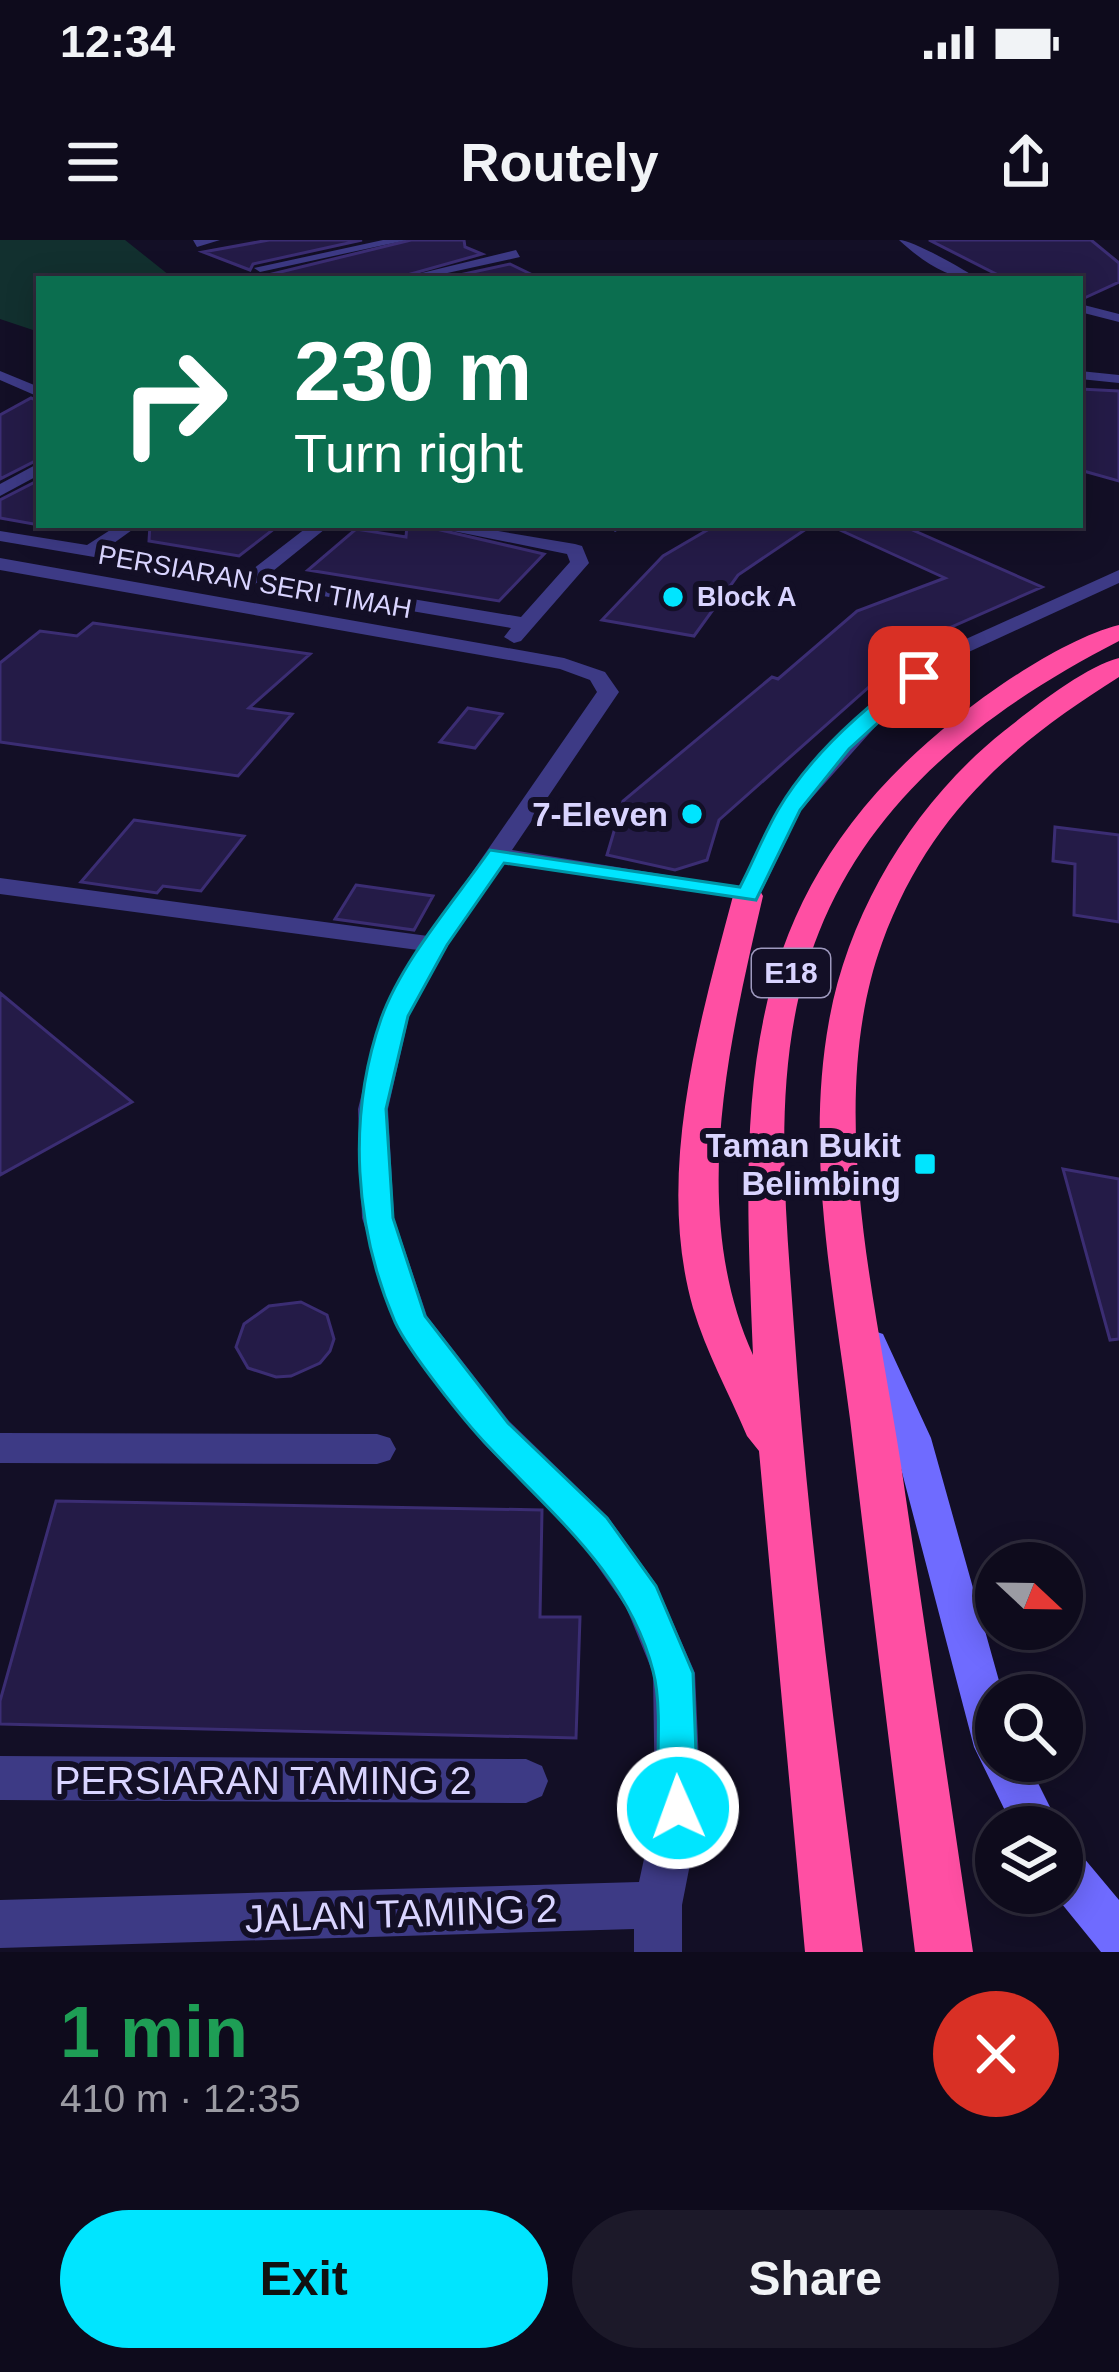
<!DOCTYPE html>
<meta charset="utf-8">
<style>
:root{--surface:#0e0b1c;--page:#1c1929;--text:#f1f3f6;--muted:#9b9ba3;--line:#2e2b3b;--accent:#00e5ff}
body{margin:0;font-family:Arial,sans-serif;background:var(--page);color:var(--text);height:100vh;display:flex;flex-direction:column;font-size:45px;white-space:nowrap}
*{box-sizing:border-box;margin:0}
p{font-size:39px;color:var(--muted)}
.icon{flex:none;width:66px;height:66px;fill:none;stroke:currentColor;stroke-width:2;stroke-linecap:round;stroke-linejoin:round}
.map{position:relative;height:1712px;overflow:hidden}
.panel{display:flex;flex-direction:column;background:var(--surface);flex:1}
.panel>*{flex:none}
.top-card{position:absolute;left:36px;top:36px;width:1047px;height:252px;border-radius:0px;box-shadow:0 6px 30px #0003,0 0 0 3px var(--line);background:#0b6e4f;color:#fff;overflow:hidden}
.needle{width:78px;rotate:112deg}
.tools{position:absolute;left:975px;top:1302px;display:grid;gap:24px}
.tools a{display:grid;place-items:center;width:108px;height:108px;border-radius:50%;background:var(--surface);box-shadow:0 6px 30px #0003,0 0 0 3px var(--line);font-size:60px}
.pin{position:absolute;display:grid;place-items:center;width:102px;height:102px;color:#fff;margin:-51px;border-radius:24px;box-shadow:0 6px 18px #0006}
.me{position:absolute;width:132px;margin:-66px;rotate:358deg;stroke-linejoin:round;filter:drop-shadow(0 0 9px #0008)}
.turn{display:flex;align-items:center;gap:42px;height:252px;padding:0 60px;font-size:54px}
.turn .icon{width:156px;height:156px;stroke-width:2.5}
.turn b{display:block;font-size:84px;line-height:102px}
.round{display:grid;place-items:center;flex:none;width:126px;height:126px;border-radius:63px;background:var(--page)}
.overview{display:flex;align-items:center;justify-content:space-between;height:204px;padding:0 60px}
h1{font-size:72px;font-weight:700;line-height:90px;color:#1e9e55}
.action{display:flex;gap:24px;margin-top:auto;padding:24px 60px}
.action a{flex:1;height:138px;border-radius:72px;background:var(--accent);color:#111;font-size:48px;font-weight:700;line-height:138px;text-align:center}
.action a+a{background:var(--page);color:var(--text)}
.status{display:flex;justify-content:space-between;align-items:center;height:84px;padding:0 60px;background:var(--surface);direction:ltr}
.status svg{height:33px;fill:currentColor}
header{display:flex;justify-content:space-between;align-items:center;height:156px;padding:0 60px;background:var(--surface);font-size:54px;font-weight:700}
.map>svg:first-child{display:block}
.green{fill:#12302f}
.building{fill:#241b47;stroke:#3b2d73;stroke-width:3}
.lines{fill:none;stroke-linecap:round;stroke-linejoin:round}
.minor{fill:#3d3a85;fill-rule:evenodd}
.secondary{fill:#6f6bff;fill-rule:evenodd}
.motorway{fill:#ff4fa3;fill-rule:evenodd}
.route{fill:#00e5ff;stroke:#0095a6;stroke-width:3}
.poi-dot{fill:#00e5ff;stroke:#130f26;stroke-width:4.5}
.labels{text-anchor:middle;stroke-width:12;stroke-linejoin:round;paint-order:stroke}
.far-street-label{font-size:27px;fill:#d9d4ff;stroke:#130f26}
.far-poi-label{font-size:27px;font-weight:bold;fill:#d9d4ff;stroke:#130f26;text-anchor:start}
.shield{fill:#130f26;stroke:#9e99be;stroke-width:3}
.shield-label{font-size:30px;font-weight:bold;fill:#d9d4ff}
.poi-label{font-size:33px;font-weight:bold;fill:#d9d4ff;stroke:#130f26;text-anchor:end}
.near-street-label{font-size:39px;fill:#d9d4ff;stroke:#130f26}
</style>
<div class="status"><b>12:34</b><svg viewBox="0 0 49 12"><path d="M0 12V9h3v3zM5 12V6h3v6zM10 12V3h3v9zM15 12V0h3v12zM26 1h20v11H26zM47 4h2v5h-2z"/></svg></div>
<header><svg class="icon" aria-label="menu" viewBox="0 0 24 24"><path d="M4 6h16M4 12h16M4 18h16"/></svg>Routely<svg class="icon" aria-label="share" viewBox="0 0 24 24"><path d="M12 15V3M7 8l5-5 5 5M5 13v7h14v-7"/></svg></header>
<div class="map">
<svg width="1119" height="1712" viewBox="0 0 1119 1712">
<rect width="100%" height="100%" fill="#130f26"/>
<path class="green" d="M0,0H125L174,39H39V92L0,79Z"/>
<path class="building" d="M269,0H362L253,24L250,30L203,12Z
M411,0H464L465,7L482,14L393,39L264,36Z
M929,0H1091L1119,23V42L1080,60V39H1006Z
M510,24L541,39H441Z
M1080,149L1119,151V241L1080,230Z
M31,158L39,161V219L0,239V175Z
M39,240V285L0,278V260Z
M150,285H279L239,316L149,301Z
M407,285H419L544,314L499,361L308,330L356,289L406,297Z
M716,285H812L738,335L694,396L602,380L663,316Z
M829,285H901L1042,347L922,400L719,580L707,620L675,630L607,615L623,561L772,437L778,439L857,371L945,338Z
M93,383L310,414L249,468L292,474L238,536L0,502V423L40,391L77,396Z
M468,468L502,474L475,508L440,502Z
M134,580L244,596L201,651L163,646L157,653L81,642Z
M1055,587L1119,595V682L1074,675L1075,624L1053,621Z
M356,645L433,656L414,690L335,679Z
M0,753L132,862L0,935Z
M1063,929L1119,939V1099L1110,1100Z
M301,1062L327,1075L334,1099L330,1111L320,1123L291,1136L276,1137L248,1128L236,1107L244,1084L269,1066Z
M56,1261L542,1270L540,1377H580L576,1498L0,1484V1461Z"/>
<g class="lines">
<path class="minor" d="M193,0H220L197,7Z
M383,0H407L260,32L254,28Z
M899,0C913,0 965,30 978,39C947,39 922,21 899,0Z
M516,10L520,17L420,39H397Z
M1080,64L1119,74V82L1080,72Z
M0,131L39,147V157L0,140Z
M1080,131L1119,135V143L1080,139Z
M39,223V235L0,256V244Z
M118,285H139L107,308L249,332L310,285H330L268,335L521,377L570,322L567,314L423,285H463L575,304L582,306L589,323L521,401L514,403L504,397L511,388L0,301V291L87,305Z
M607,285H628L615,292Z
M0,318L564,418L605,432L619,452L512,610L740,647L782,563L877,457L946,408L1119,330V343L960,416L893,467L801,570L757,661L503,623L448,705L409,776L388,869L394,978L427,1076L509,1181L608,1277L656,1344L695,1433L701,1568L682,1665V1712H634V1689L0,1708V1660L639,1642L655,1568L653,1433L626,1367L580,1301L483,1203L399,1090L362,978L358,869L381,776L418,710L0,654V638L428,696L597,452L590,440L560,429L0,330Z
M0,1193L377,1194L390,1198L396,1209L390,1220L377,1224L0,1223Z
M0,1516L526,1519L542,1526L548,1541L542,1556L526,1563L0,1560Z"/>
<path class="secondary" d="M871,1090L883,1094L931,1198L1003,1455H996V1521H1027L1060,1587H1013L974,1507L893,1198L853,1104L859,1094Z
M1062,1604L1078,1611L1119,1660V1712H1101L1053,1653H1062Z"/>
<path class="motorway" d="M1119,385V401C991,467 874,554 819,692C769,816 785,958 794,1088C808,1297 837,1504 863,1712H805L759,1211L747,1196C729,1153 706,1112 693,1068C655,935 699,784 733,656L748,647L759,649L763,656C729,803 688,971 753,1115C742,855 732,658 954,480C996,446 1067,398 1119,385Z
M1119,418V437C1009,506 928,577 882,703C824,864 876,1061 901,1225C925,1388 949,1550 973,1712H915C893,1534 871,1357 850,1179C833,1047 805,913 829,781C849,669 916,561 1004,491C1033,468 1084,427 1119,418Z"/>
</g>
<path class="route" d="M912,433L928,437L849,509L800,570L756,660L504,623L447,705L408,776L386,869L393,978L425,1076L508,1183L607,1278L656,1346L693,1433L698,1568L692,1582L678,1588L663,1582L657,1568C656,1528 663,1468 653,1431C629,1336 552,1274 488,1206C464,1181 409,1112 395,1082C354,987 347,877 381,779C401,722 455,660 490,610L740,647C753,622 764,594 778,570C809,517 863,469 912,433Z"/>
<g class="poi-dot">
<circle cx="673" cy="357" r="12"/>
<circle cx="692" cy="574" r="12"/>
<rect x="913" y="912" width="24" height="24" rx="6"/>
</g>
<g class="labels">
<g class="far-street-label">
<text transform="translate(255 342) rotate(10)" y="9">PERSIARAN SERI TIMAH</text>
</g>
<g class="far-poi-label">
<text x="697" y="366">Block A</text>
</g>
<rect class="shield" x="752" y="709" width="78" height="48" rx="9"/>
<g class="shield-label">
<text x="791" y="743">E18</text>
</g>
<g class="poi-label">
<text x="668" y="586">7-Eleven</text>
<text x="901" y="917">Taman Bukit<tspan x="901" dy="38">Belimbing</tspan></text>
</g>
<g class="near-street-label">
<text x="263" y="1554">PERSIARAN TAMING 2</text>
<text transform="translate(401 1673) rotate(-2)" y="14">JALAN TAMING 2</text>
</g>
</g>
</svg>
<div class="tools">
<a><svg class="needle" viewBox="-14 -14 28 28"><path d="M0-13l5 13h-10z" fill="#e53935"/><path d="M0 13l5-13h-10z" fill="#9b9ba3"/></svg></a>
<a><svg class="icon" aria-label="search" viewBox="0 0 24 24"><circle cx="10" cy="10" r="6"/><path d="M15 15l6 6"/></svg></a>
<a><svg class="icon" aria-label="layers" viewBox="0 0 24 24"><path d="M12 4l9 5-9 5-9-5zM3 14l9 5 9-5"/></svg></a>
</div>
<div class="pin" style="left:919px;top:437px;background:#d93025"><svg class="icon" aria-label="arrive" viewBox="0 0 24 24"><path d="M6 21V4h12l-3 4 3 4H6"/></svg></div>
<svg class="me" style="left:678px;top:1568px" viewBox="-20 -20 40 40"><circle r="17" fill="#00e5ff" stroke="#fff" stroke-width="3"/><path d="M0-11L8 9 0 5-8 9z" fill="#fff"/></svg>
<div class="top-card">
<div class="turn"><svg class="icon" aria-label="right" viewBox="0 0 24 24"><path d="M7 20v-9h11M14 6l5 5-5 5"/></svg><div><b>230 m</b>Turn right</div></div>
</div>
</div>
<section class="panel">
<div class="overview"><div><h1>1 min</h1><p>410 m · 12:35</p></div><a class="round" style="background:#d93025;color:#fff"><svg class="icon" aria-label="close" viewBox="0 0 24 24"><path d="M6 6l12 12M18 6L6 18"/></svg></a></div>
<div class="action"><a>Exit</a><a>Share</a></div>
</section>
